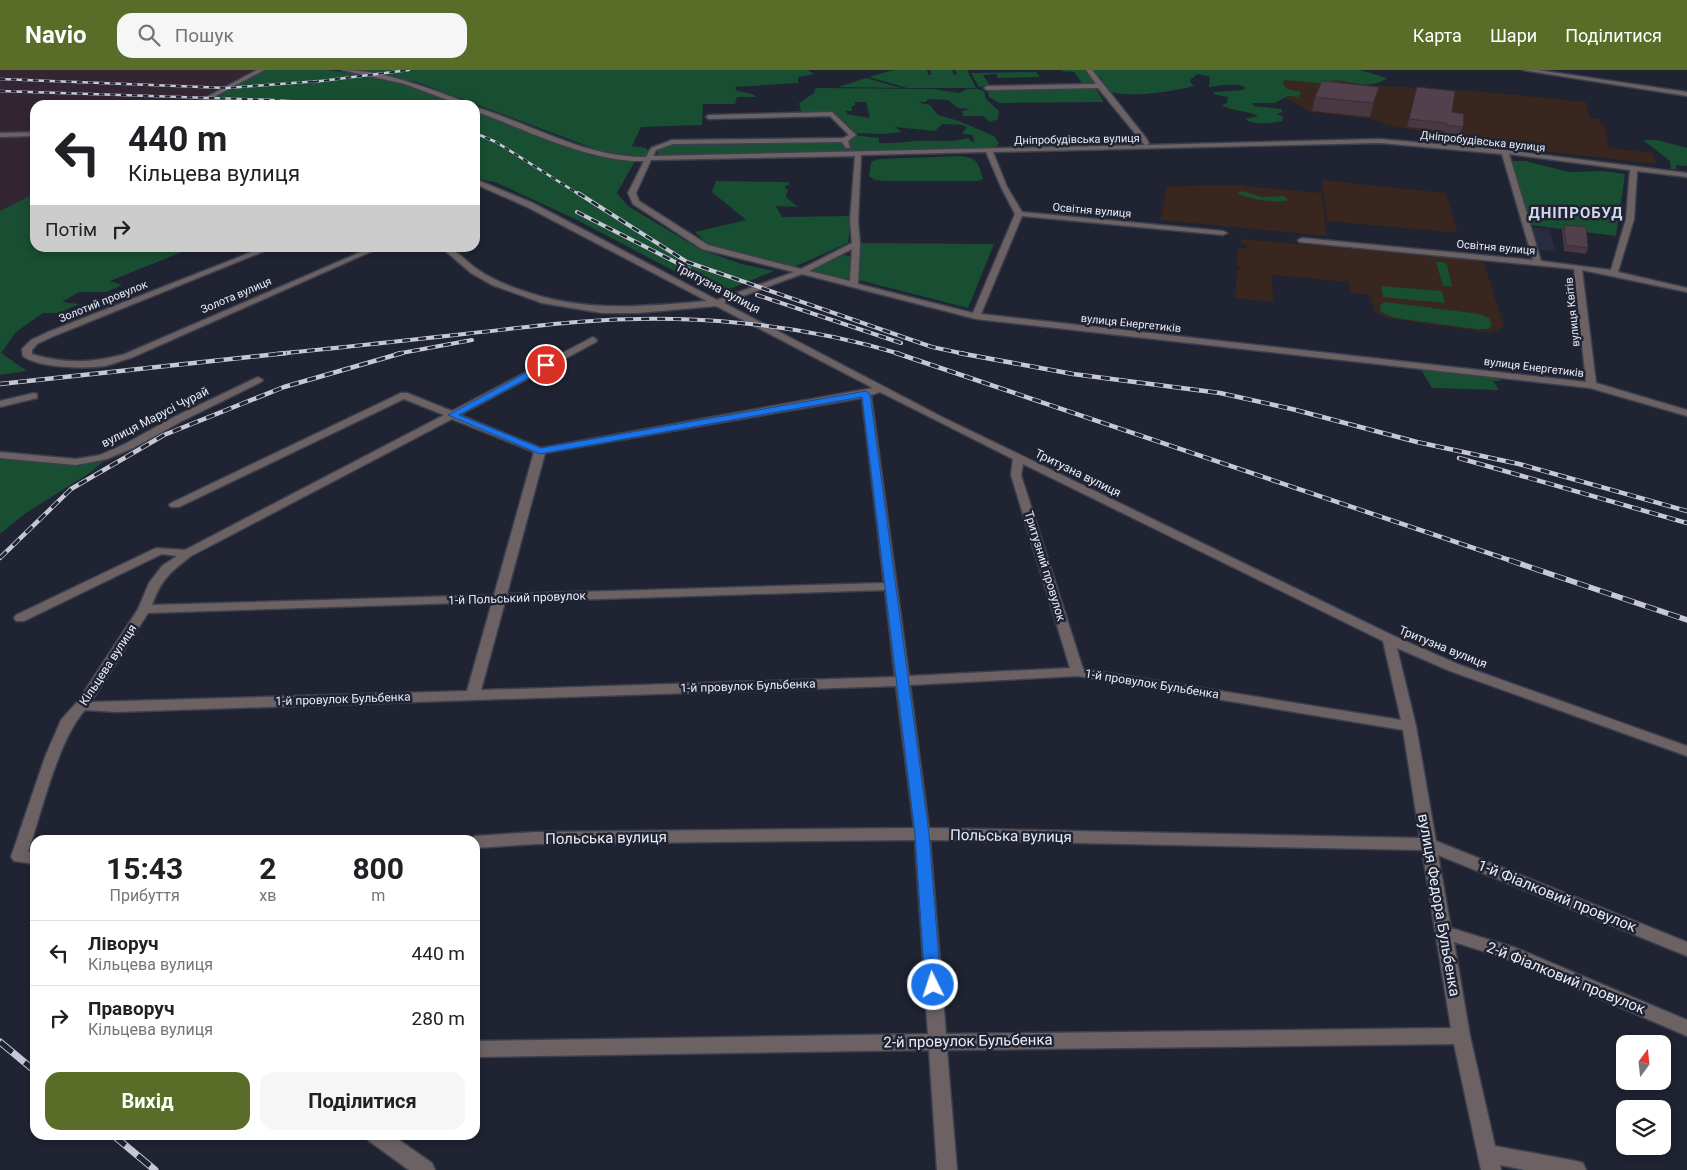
<!DOCTYPE html>
<html lang="uk">
<meta charset="utf-8">
<style>
:root{--surface:#fff;--page:#f6f6f6;--text:#202124;--muted:#757577;--line:#e0e0e0;--accent:#596d28}
body{margin:0;font-family:Roboto,sans-serif;background:var(--page);color:var(--text);height:100vh;display:flex;flex-direction:column;font-size:19px;white-space:nowrap}
*{box-sizing:border-box;margin:0}
p{font-size:16px;color:var(--muted)}
.icon{flex:none;width:28px;height:28px;fill:none;stroke:currentColor;stroke-width:2;stroke-linecap:round;stroke-linejoin:round}
.map{position:relative;flex:1;overflow:hidden}
.drawer{position:absolute;left:30px;top:765px;width:450px;height:305px;display:flex;flex-direction:column;background:var(--surface);border-radius:15px;box-shadow:0 2px 8px #0003}
.drawer>*{flex:none}
.hud{position:absolute;left:30px;top:30px;width:450px;height:152px;border-radius:15px;box-shadow:0 2px 8px #0003;background:#fff;color:var(--text);overflow:hidden}
.needle{width:32px;rotate:15deg}
.buttons{position:absolute;left:1616px;top:965px;display:grid;gap:10px}
.buttons a{display:grid;place-items:center;width:55px;height:55px;border-radius:10px;background:var(--surface);box-shadow:0 2px 8px #0003;font-size:25px}
.pin{position:absolute;display:grid;place-items:center;width:42px;height:42px;color:#fff;margin:-21px;border:2px solid #fff;border-radius:50%;box-shadow:0 1px 5px #0007}
.me{position:absolute;width:55px;margin:-28px;rotate:356deg;stroke-linejoin:round;filter:drop-shadow(0 0 4px #0008)}
.turn{display:flex;align-items:center;gap:18px;height:105px;padding:0 15px;font-size:22px}
.turn .icon{width:65px;height:65px;stroke-width:2.5}
.turn b{display:block;font-size:35px;line-height:42px}
.then{display:flex;align-items:center;height:48px;padding:0 15px;background:#0003;gap:10px;font-size:19px}
.eta{display:flex;justify-content:space-evenly;align-items:center;height:85px;text-align:center}
.eta b{font-size:30px;font-weight:700;line-height:35px}
.action{display:flex;gap:10px;margin-top:auto;padding:10px 15px}
.action a{flex:1;height:58px;border-radius:15px;background:var(--accent);color:#fff;font-size:20px;font-weight:700;line-height:58px;text-align:center}
.action a+a{background:var(--page);color:var(--text)}
ul{padding:0;list-style:none}
li{display:flex;align-items:center;gap:15px;height:65px;padding:0 15px;border-top:1px solid var(--line)}
li div{flex:1}
li b{display:block;font-size:19px}
li em{font-style:normal}
header{display:flex;align-items:center;gap:30px;box-sizing:border-box;height:70px;padding:0 25px;background:var(--accent);color:#fff}
header strong{font-size:24px}
nav{display:flex;gap:28px;margin-inline-start:auto;font-size:18px}
.search{width:350px;height:45px;background:var(--page);display:flex;align-items:center;gap:12px;box-sizing:border-box;padding:0 18px;border-radius:15px;color:var(--muted);font-size:19px}
.map>svg:first-child{display:block}
.built{fill:#272c41}
.industrial{fill:#342532}
.education{fill:#38261f}
.green{fill:#184e32;fill-rule:evenodd}
.lines{fill:none;stroke-linecap:round;stroke-linejoin:round}
.minor-casing{stroke:#3b3f4e;stroke-width:3}
.minor{fill:#6c6264;fill-rule:evenodd}
.rail-far4-casing{stroke:#c6c9d5;stroke-width:2.5}
.rail-far3-casing{stroke:#c6c9d5;stroke-width:4}
.rail-far2-casing{stroke:#c6c9d5;stroke-width:4.5}
.rail-far1-casing{stroke:#c6c9d5;stroke-width:5.5}
.rail-casing{stroke:#c6c9d5;stroke-width:7}
.rail-far4{stroke:#1f2332;stroke-width:2;stroke-dasharray:5.5;stroke-linecap:butt}
.rail-far3{stroke:#1f2332;stroke-width:2.5;stroke-dasharray:8;stroke-linecap:butt}
.rail-far2{stroke:#1f2332;stroke-width:3;stroke-dasharray:9;stroke-linecap:butt}
.rail-far1{stroke:#1f2332;stroke-width:4;stroke-dasharray:12;stroke-linecap:butt}
.rail{stroke:#1f2332;stroke-width:5;stroke-dasharray:16;stroke-linecap:butt}
.wall{fill:#473842}
.shaded-wall{fill:#392e36}
.building{fill:#52414d;stroke:#392e36}
.route{fill:#1a73e8;stroke:#114b97}
.labels{text-anchor:middle;stroke-width:5;stroke-linejoin:round;paint-order:stroke}
.far-street-label{font-size:11px;fill:#e9ecf7;stroke:#1f2332}
.street-label{font-size:12px;fill:#e9ecf7;stroke:#1f2332}
.far-district-label{font-size:15px;font-weight:bold;letter-spacing:1px;fill:#d1d7ec;stroke:#1f2332}
.near-street-label{font-size:15px;fill:#e9ecf7;stroke:#1f2332}
</style>
<header>
<strong>Navio</strong>
<div class="search"><svg class="icon" aria-label="search" viewBox="0 0 24 24"><circle cx="10" cy="10" r="6"/><path d="M15 15l6 6"/></svg>Пошук</div>
<nav><a>Карта</a><a>Шари</a><a>Поділитися</a></nav>
</header>
<div class="map">
<svg width="1687" height="1100" viewBox="0 0 1687 1100">
<rect width="100%" height="100%" fill="#1f2332"/>
<path class="built" d="M1530,157L1549,159L1556,182L1536,179Z"/>
<path class="industrial" d="M0,0H269L203,35H35V123L0,141Z"/>
<path class="education" d="M1279,8L1342,9L1370,15L1487,22L1586,32L1590,48L1599,49L1600,54L1605,55L1609,78L1653,83L1656,94L1488,75L1453,66L1396,57L1370,49L1310,42L1281,25Z
M1322,110L1446,123L1458,163L1327,151Z
M1231,115L1322,123L1327,166L1160,150L1167,116Z
M1242,169L1479,190L1484,193L1504,257L1490,263L1387,248L1375,242L1370,225L1351,223L1348,212L1272,205L1273,232L1235,228L1237,200L1242,198L1236,194L1238,179L1248,177L1240,172Z"/>
<path class="green" d="M266,0H329L396,10L461,35H201Z
M358,0H808L814,4L798,7V13L735,17L737,21L752,24L757,27H737L735,34H703L702,55L641,57L632,76L646,78L648,81L645,87L601,81L417,12Z
M893,0H927L928,5H931L930,0H952L954,5L957,4L955,0H967L976,18H907L869,7Z
M1063,0H1087L1097,12L1059,16L1056,14L1082,13L1074,2L1060,1Z
M1091,0H1360L1387,8C1371,21 1350,10 1331,10L1352,16L1285,10L1283,13L1287,19L1301,22L1299,27L1288,26L1275,33H1252L1253,36L1282,39V42L1277,44L1283,47L1282,51C1271,53 1254,56 1245,49L1258,46C1246,40 1233,42 1222,35L1227,33L1228,27L1213,24L1215,22L1243,20L1245,17C1234,12 1221,16 1209,17L1210,7L1198,4L1191,9L1190,12L1194,16C1175,21 1118,31 1103,18V10Z
M1036,2L1040,7L998,8L996,4L983,5L990,16L979,17L971,3Z
M866,8L901,18L838,17Z
M1095,17L1104,32L999,33L989,27L987,19Z
M816,18L932,19L959,23L967,19H978L985,22V28L999,41L998,49L990,52L983,46H963L962,41L970,39L958,38L948,30L928,29L926,32H917L930,35L938,45L959,51L994,66L999,73L995,78L850,82L844,70L853,65L879,68V73C892,74 903,72 916,71C934,70 950,73 968,68L974,73L973,65L962,64L967,57L962,55L942,54L935,61L895,57L902,62L884,64L851,63L835,46L802,45L799,33L814,23ZM855,32H866L870,48L847,44L846,41H852L851,37L855,35Z
M475,41L545,70L593,86L635,91L617,123L628,136L701,180L742,194L774,201L718,224L577,150L497,113L475,108Z
M832,70L843,71L848,81L660,87L657,82L662,78L673,75Z
M1116,70L1143,72L1144,75L1008,78L1006,76L1117,72Z
M1643,70H1657L1687,78V96L1676,95V99H1671L1670,91Z
M960,86C979,88 978,93 983,109L977,111H885L875,110L869,106L871,92L879,89Z
M1512,91H1525L1569,102L1604,101L1625,104L1616,166L1530,155Z
M716,111L789,112V115L785,116V119H788L786,127L798,137L776,136L782,147L851,146L848,173L792,198L710,176L695,162L746,150L712,122Z
M1242,121L1262,127L1284,126L1288,130C1277,134 1247,129 1237,123Z
M35,123V178H192L110,211L122,215L106,222H79L62,232L79,234L59,243H43L16,262L1,283L27,301L0,305V141Z
M860,173L994,174L968,238L858,210Z
M844,185L851,186L849,208L841,210L814,203V199Z
M1442,192L1447,194L1452,217L1443,216L1436,192Z
M1381,216L1442,221L1445,233L1383,227Z
M1385,232L1480,244L1489,248L1492,256L1488,259H1476L1395,248L1381,242L1380,235Z
M1421,300L1498,307L1501,311H1493L1499,320L1432,318Z
M0,388L74,393L108,388L88,404L26,443L0,464Z"/>
<g class="lines">
<g class="minor-casing">
<path id="minor" d="M257,0H264L199,35H192Z
M342,0C377,0 411,12 444,24C452,27 462,30 469,35H461L405,14Z
M1086,0H1092L1146,68L1149,73L1147,75L1380,69L1505,80L1687,103V107L1637,101L1634,149L1618,202L1687,218V222L1582,200L1596,313L1687,340V346L1590,318L976,249L802,204L724,233L942,347L1394,566L1460,595L1687,676V686L1450,601L1397,578L1416,656L1436,771L1687,872V886L1438,785L1451,858L1516,878L1687,950V966L1505,888L1454,872L1470,966L1495,1076L1576,1091L1583,1093L1586,1100H1525L1500,1095L1501,1100H1481L1454,974L947,980L957,1100H937L929,980L475,987V971L928,964L915,770L536,774L475,778V770H468L475,766L536,762L914,758L896,616L116,642L85,640C58,670 42,741 28,782H35V794L14,791L11,787L45,687L61,650L78,631L138,539L149,513L162,496L177,486L162,484L24,551H16L14,548L16,545L156,478L185,480L444,345L404,329L179,437H171L169,435L171,433L401,323H407L452,341L593,267L597,270L596,272L460,345L541,378L873,318L716,236L638,243H602L542,233L492,215L471,203L442,178C457,178 466,192 477,199C488,207 502,213 515,218C582,243 637,237 707,231L527,137L475,114V109L533,133L717,230L794,202L702,179L633,134L628,123L644,91C589,92 527,60 475,41V37C532,54 586,88 646,87L651,78L672,70L843,68L849,65L830,46L709,49L706,47L709,45L832,42L856,65L848,71L850,78H846L842,72L673,74L656,80L653,86L1145,75L1141,71H1095L1088,74L1074,73V71C1095,68 1116,67 1138,67L1098,18L987,20L984,18L987,16L1096,14ZM1380,73L1502,84L1533,190L1302,168L1298,170L1299,172L1574,199L1586,312L981,244L1022,146L1223,165L1227,163L1223,161L1022,142L1007,117L993,82ZM986,82L1001,117L1015,144L973,243L858,214L860,174L858,151L861,85ZM1509,84L1630,100L1626,149L1611,200L1541,191ZM855,86L850,151L852,173L801,199L708,175L639,131L636,123L651,90ZM852,179L850,211L809,201ZM880,322L1013,389L1011,405L1070,598L909,606L871,325ZM862,328L884,513L507,524L545,383ZM452,349L534,382L494,525L152,535C161,510 170,502 191,486ZM1023,394L1383,571L1401,650L1083,599L1021,405ZM885,520L895,607L481,620L505,532ZM492,532L467,621L91,632L148,543ZM1078,606L1403,660L1420,768L929,758L910,615ZM930,770L1422,780L1451,958L946,964Z
M1523,0H1537L1687,22V26Z
M35,62V66L0,67V63Z
M262,178H272L54,266L37,274L32,280V284C65,294 93,293 125,284L370,178H379L131,288C122,290 114,294 105,296C86,299 38,298 23,286L22,279L31,270L48,262Z
M258,307L263,310L261,312L182,351L133,378L107,389L76,395L0,388V382L76,389L100,385L125,374L174,347Z
M34,323L37,324V328L0,337V331Z
M366,1065H392L432,1093L435,1100H409L369,1071Z"/>
</g>
<use href="#minor" class="minor"/>
<g class="rail-far4-casing">
<path id="rail-far4" d="M0,9L227,18L319,11
M313,12L409,0
M0,21L273,30L351,35
M475,63L496,72L580,125"/>
</g>
<g class="rail-far3-casing">
<path id="rail-far3" d="M578,123L687,192L932,277L965,284
M577,142L689,199
M757,225L901,273
M275,284C338,278 401,271 464,264C502,260 539,255 577,252C685,243 797,253 900,284
M396,284L472,270"/>
</g>
<g class="rail-far2-casing">
<path id="rail-far2" d="M896,283L1512,491
M959,283L1073,304L1220,323L1292,339L1417,372L1519,394L1687,441
M0,314L287,283
M1459,388L1687,453
M0,488L71,419L164,365L284,317L402,283"/>
</g>
<g class="rail-far1-casing">
<path id="rail-far1" d="M1509,490L1687,550"/>
</g>
<g class="rail-casing">
<path id="rail" d="M0,972L35,1001
M113,1065L155,1100"/>
</g>
<use href="#rail-far4" class="rail-far4"/>
<use href="#rail-far3" class="rail-far3"/>
<use href="#rail-far2" class="rail-far2"/>
<use href="#rail-far1" class="rail-far1"/>
<use href="#rail" class="rail"/>
</g>
<path class="wall" d="M1379,17L1370,47L1312,41L1315,27Z
M1417,17L1452,42L1463,57L1460,64L1443,63L1444,61L1407,57Z
M1564,155L1588,178L1586,184L1564,181L1562,160Z"/>
<path class="shaded-wall" d="M1379,17L1375,30L1370,47L1373,33Z"/>
<path class="building" d="M1322,11L1379,17L1373,33L1315,27Z
M1417,17L1455,21L1452,42L1464,44L1463,57L1446,55V53L1409,49Z
M1564,155L1586,157L1588,178L1566,175Z"/>
<path class="route" d="M546,292L549,293V297L459,345L541,378L866,321L870,324L929,764L941,915L939,920L933,922L928,920L925,915L915,764L862,327L540,384L448,345Z"/>
<g class="labels">
<g class="far-street-label">
<text transform="translate(1077 69) rotate(-1)" y="4">Дніпробудівська вулиця</text>
<text transform="translate(1483 71) rotate(6)" y="4">Дніпробудівська вулиця</text>
<text transform="translate(1092 140) rotate(5)" y="4">Освітня вулиця</text>
<text transform="translate(1496 177) rotate(5)" y="4">Освітня вулиця</text>
<text transform="translate(236 225) rotate(-23)" y="4">Золота вулиця</text>
<text transform="translate(103 231) rotate(-22)" y="4">Золотий провулок</text>
<text transform="translate(1572 242) rotate(-96)" y="4">вулиця Квітів</text>
<text transform="translate(1131 253) rotate(6)" y="4">вулиця Енергетиків</text>
<text transform="translate(1534 297) rotate(7)" y="4">вулиця Енергетиків</text>
</g>
<g class="street-label">
<text transform="translate(718 218) rotate(28)" y="4">Тритузна вулиця</text>
<text transform="translate(155 347) rotate(-27)" y="4">вулиця Марусі Чурай</text>
<text transform="translate(1078 403) rotate(26)" y="4">Тритузна вулиця</text>
<text transform="translate(1045 496) rotate(73)" y="4">Тритузний провулок</text>
<text transform="translate(517 528) rotate(-2)" y="4">1-й Польський провулок</text>
<text transform="translate(1443 577) rotate(22)" y="4">Тритузна вулиця</text>
<text transform="translate(108 595) rotate(-57)" y="4">Кільцева вулиця</text>
<text transform="translate(1152 614) rotate(9)" y="4">1-й провулок Бульбенка</text>
<text transform="translate(748 616) rotate(-2)" y="4">1-й провулок Бульбенка</text>
<text transform="translate(343 629) rotate(-2)" y="4">1-й провулок Бульбенка</text>
</g>
<g class="far-district-label">
<text x="1576" y="148">ДНІПРОБУД</text>
</g>
<g class="near-street-label">
<text transform="translate(1011 766) rotate(1)" y="5">Польська вулиця</text>
<text transform="translate(606 768) rotate(-1)" y="5">Польська вулиця</text>
<text transform="translate(1557 826) rotate(22)" y="5">1-й Фіалковий провулок</text>
<text transform="translate(1439 835) rotate(80)" y="5">вулиця Федора Бульбенка</text>
<text transform="translate(1566 908) rotate(22)" y="5">2-й Фіалковий провулок</text>
<text transform="translate(968 971) rotate(-1)" y="5">2-й провулок Бульбенка</text>
</g>
</g>
</svg>
<div class="buttons">
<a><svg class="needle" viewBox="-14 -14 28 28"><path d="M0-13l5 13h-10z" fill="#e53935"/><path d="M0 13l5-13h-10z" fill="#757577"/></svg></a>
<a><svg class="icon" aria-label="layers" viewBox="0 0 24 24"><path d="M12 4l9 5-9 5-9-5zM3 14l9 5 9-5"/></svg></a>
</div>
<div class="pin" style="left:546px;top:295px;background:#d93025"><svg class="icon" aria-label="arrive" viewBox="0 0 24 24"><path d="M6 21V4h12l-3 4 3 4H6"/></svg></div>
<svg class="me" style="left:933px;top:915px" viewBox="-20 -20 40 40"><circle r="17" fill="#1a73e8" stroke="#fff" stroke-width="3"/><path d="M0-11L8 9 0 5-8 9z" fill="#fff"/></svg>
<div class="hud">
<div class="turn"><svg class="icon" aria-label="left" viewBox="0 0 24 24"><path d="M17 20v-9H6M10 6l-5 5 5 5"/></svg><div><b>440 m</b>Кільцева вулиця</div></div>
<div class="then">Потім<svg class="icon" aria-label="right" viewBox="0 0 24 24"><path d="M7 20v-9h11M14 6l5 5-5 5"/></svg></div>
</div>
<section class="drawer">
<div class="eta">
<div><b>15:43</b><p>Прибуття</p></div>
<div><b>2</b><p>хв</p></div>
<div><b>800</b><p>m</p></div>
</div>
<ul>
<li><svg class="icon" aria-label="left" viewBox="0 0 24 24"><path d="M17 20v-9H6M10 6l-5 5 5 5"/></svg><div><b>Ліворуч</b><p>Кільцева вулиця</p></div><em>440 m</em></li>
<li><svg class="icon" aria-label="right" viewBox="0 0 24 24"><path d="M7 20v-9h11M14 6l5 5-5 5"/></svg><div><b>Праворуч</b><p>Кільцева вулиця</p></div><em>280 m</em></li>
</ul>
<div class="action"><a>Вихід</a><a>Поділитися</a></div>
</section>
</div>
